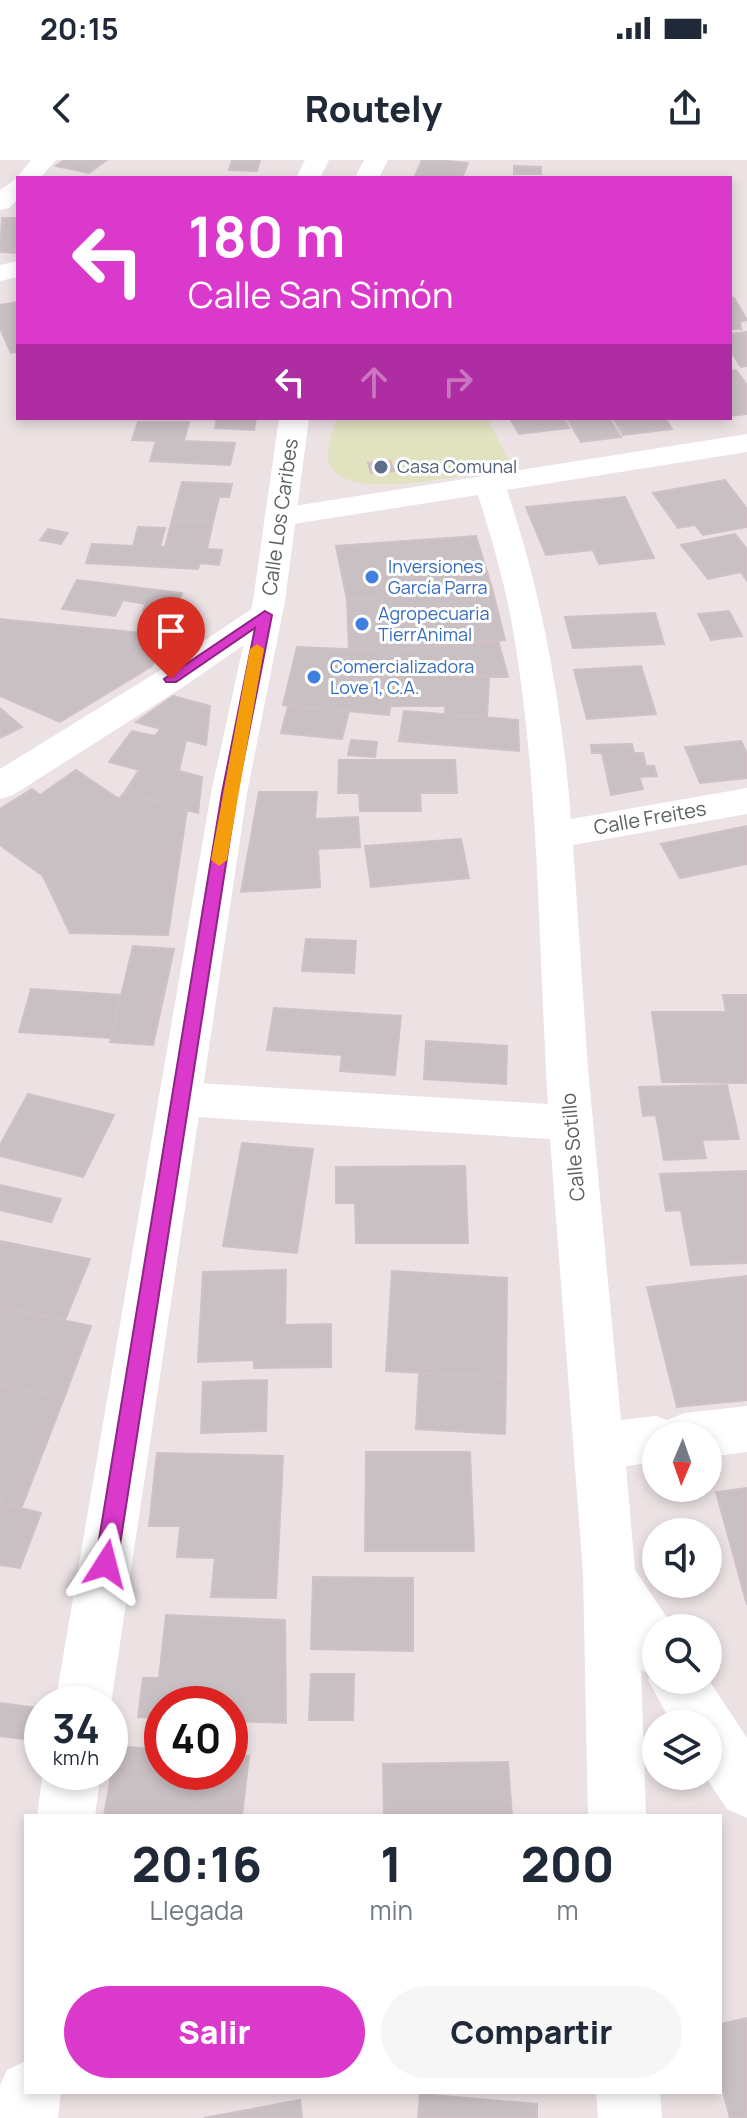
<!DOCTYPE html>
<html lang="es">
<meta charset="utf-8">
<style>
:root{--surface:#fff;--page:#f6f6f7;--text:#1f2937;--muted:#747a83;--accent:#db39cb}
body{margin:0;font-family:Manrope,sans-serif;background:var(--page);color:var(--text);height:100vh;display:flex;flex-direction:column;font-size:30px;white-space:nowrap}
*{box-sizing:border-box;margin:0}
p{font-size:26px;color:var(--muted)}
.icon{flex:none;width:44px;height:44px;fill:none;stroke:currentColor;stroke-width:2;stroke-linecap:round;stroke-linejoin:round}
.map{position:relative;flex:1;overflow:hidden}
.drawer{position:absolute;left:24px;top:1654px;width:698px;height:280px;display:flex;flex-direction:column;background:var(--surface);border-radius:0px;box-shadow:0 4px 12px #0003}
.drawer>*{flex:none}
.top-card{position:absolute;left:16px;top:16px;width:716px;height:244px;border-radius:0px;box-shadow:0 4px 12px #0003;background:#db39cb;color:#fff;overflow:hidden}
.needle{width:52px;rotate:182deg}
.buttons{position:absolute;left:642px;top:1262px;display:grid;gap:16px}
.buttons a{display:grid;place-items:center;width:80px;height:80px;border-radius:50%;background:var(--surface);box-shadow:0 4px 12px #0003;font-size:40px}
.speed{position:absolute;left:24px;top:1526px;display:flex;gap:16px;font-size:40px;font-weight:700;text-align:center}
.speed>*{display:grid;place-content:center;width:104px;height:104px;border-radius:50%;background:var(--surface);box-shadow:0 4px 12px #0003;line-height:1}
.speed small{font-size:20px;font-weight:400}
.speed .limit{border:12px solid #d22;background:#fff;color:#111}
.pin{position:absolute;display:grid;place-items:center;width:68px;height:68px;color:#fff;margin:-82px -34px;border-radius:50% 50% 50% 0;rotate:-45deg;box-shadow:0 0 8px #0007}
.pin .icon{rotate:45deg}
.me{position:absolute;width:88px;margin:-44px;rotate:9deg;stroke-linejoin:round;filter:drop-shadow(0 0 6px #0008)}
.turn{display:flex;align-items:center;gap:28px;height:168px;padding:0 40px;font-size:36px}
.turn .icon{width:104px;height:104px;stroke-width:2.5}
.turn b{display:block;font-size:56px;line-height:68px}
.lanes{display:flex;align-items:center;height:76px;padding:0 40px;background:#0003;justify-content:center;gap:40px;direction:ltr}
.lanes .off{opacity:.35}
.eta{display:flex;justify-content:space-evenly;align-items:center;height:136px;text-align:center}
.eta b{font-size:48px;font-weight:800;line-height:56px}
.button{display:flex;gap:16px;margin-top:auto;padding:16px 40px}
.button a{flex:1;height:92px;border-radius:48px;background:var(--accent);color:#fff;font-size:32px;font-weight:800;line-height:92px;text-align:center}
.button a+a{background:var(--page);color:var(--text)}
.status{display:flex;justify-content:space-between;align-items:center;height:56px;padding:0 40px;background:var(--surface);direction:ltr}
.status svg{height:22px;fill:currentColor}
header{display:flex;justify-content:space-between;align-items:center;height:104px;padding:0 40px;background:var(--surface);font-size:36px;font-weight:800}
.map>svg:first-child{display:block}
.green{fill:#e1e2c0}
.building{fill:#c9c0c3;stroke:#d0c1c5;stroke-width:2}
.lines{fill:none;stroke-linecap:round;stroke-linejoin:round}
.minor{fill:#fff;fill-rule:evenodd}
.tertiary{fill:#fff;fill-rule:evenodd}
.route{fill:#db39cb;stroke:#8e2584;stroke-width:2}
.slow{fill:#f59e0b}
.service-dot{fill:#5c6f8a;stroke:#fff;stroke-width:3}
.shop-dot{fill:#3f7fe0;stroke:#fff;stroke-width:3}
.labels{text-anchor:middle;stroke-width:6;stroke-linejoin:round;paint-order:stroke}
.far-service-label{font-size:18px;fill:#4e5e75;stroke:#fff;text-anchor:start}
.far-shop-label{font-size:18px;fill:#366cbe;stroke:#fff;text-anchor:start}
.street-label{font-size:20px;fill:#5a625f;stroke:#fff}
</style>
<div class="status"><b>20:15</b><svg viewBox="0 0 49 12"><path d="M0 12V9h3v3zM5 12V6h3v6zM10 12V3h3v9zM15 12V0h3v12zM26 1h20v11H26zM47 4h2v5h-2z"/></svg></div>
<header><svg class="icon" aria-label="back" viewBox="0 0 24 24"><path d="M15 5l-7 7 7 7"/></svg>Routely<svg class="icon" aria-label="share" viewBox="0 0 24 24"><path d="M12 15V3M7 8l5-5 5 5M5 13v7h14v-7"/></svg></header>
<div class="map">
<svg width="747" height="1958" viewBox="0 0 747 1958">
<rect width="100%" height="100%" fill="#ece2e4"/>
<path class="green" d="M355,258H487L512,307C476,312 344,346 329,303C325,290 333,273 336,260Z"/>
<path class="building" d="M64,0H107L89,13L56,6Z
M232,0H260L257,11L229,10Z
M422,0H437L468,3L462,18H414Z
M514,6L541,7V14H514Z
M2,58H18V93L0,92Z
M730,138H734L747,160L740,162L741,169H730Z
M18,142V192L11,193L0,168V145Z
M747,172V206L741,207L730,190V174Z
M736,210L747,225V254L730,256V211Z
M217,258H256L254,270L215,268Z
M564,258L569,268L519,274L511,260Z
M567,258H609L621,277L581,282Z
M613,258H665L672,269L623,275Z
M138,262H189L184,281L235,283L230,305L150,301L156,281L132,280Z
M390,301L394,311L371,313L368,303Z
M725,320L747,349V367L703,375L695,365L678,368L653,333Z
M182,322L232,324L229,337H219L213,362L172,360Z
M625,337L654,398L599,404L593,390L546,395L526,347Z
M172,360L213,362L207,389L222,390L219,405L200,403L198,409L86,403L92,384L133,386L138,367L165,368L160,387H165Z
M48,369L68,373L61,384L40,380Z
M735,374L747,389V421L741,412L708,419L681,385Z
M476,376L492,428L347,440L336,386Z
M77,420L182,433L172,455L143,451L146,444L123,440L115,456L62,449Z
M492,428L505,480L392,491L349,490L347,440Z
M729,451L742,476L711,480L698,454Z
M655,453L664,484L573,488L565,457Z
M0,459L9,460L164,475L152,506L60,562L0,536Z
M498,480L508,517L396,515L389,555L283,545L297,487L392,491Z
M641,506L656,554L587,559L574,510Z
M396,515L489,517L487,558L445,554V546H390Z
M173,536L210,546L206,585L186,580L179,611L202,617L198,653L124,633L139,610L109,602L132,571L155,576L161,569L136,562Z
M288,546L349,551L342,579L281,573Z
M0,548L22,567L0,578Z
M404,551L518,560L519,591L399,581Z
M351,580L377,582L375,597L348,595Z
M741,581L747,594V618L700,623L685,587Z
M632,584L634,593H643L646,606H654L657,616L639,617L643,629L611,635L602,593H592L591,585Z
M339,600H455L457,633H420L421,651H360L359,633H338Z
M76,610L119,639L124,633L187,650L168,775L70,773L43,716L0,685V649L32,629L40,635Z
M259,632H317L315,659L358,657L360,687L318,689L320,727L241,732Z
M747,666V704L680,718L661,684Z
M461,679L469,718L371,727L365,686Z
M306,779L356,781L354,813L302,811Z
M133,786L174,789L153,885L110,882Z
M31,829L121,835L111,878L19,872Z
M723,835H747V923L662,922L652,852H726Z
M274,848L401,856L395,915L340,911L342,895L267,890Z
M426,881L507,886L506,924L424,919Z
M727,925L739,979L702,980L706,998L664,1000L656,955L643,956L639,927Z
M28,934L114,955L83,1017L0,996V985Z
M242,983L313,989L297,1093L223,1086Z
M465,1006L468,1083H356L355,1043H336V1007Z
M747,1011V1103L691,1105L681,1050L666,1051L660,1014Z
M0,1025L61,1039L51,1062L0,1050Z
M0,1081L90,1099L65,1160L0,1147Z
M286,1110L285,1165L331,1164V1207L254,1208V1200L198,1202L203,1112Z
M392,1111L507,1118L506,1217L386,1211Z
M747,1116V1240L677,1247L647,1127Z
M0,1147L91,1166L64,1238L0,1224Z
M419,1213L506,1217L505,1274L416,1269Z
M267,1220L266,1271L201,1273L203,1222Z
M0,1224L64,1238L21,1349L0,1343Z
M366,1292H470L474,1391H365Z
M157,1293L283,1296L276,1438L211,1437L215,1398L177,1397L180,1366H149Z
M747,1328V1445L716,1332Z
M0,1343L41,1353L20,1408L0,1405Z
M313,1417L413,1418V1491L311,1489Z
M166,1455L285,1460L286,1563L230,1561V1544H162V1558L138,1557L143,1518H159Z
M311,1514H354L353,1560H309Z
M0,1543L38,1548L31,1580L0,1576Z
M116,1586L162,1590V1612H230V1595L249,1596L242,1656H104Z
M508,1602L512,1656H384L383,1604Z
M747,1858V1958H730L720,1920V1864Z
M420,1934L537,1944V1958H418Z
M300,1940L302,1958H204Z"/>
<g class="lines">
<path class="minor" d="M31,0H56L40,18H18V39L9,48L0,50V30L16,19Z
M747,274V292L507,330C543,438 562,546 571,659L747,628V654L573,685L588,909L621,1260L656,1256L667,1260L685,1253L747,1246V1292L708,1297V1276H656V1302L626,1306L635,1410L674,1468H656V1520L708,1519L747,1578V1658L727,1649L705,1616H708V1564H672L648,1520L651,1514L641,1510L646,1656H588L583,1413L550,979L180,956L165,951L158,939L165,927L180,922L548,944C538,786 540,627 513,470C505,424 492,379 478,335L280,366L269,364L264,357L269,350Z
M265,445L277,448L282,455L277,462L183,527L13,635L0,639V609L159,511L253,448Z
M596,1932H660L662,1958H598Z"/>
<path class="tertiary" d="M305,0H329L320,18H296Z
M364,0H388L379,18H355Z
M18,101V117L0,121V105Z
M279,258H309L285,441L247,633L111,1544H55L211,633L253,441Z
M43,1612H101L95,1656H37Z
M26,1901V1932H61L58,1958H0V1925L7,1910Z"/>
</g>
<path class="route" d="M265,451L272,455L237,633L117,1404L113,1412L106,1415L98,1412L95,1404L222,633L255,468L176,522H166L164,519Z"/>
<path class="slow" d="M257,484L264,489L227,700L219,706L211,700L250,489Z"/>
<circle class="service-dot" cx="381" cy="307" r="8"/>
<g class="shop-dot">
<circle cx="372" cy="417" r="8"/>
<circle cx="362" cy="464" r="8"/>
<circle cx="314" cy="517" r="8"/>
</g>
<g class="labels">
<g class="far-service-label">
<text x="397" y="313">Casa Comunal</text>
</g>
<g class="far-shop-label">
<text x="388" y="413">Inversiones<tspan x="388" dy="21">García Parra</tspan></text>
<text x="378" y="460">Agropecuaria<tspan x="378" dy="21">TierrAnimal</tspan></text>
<text x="330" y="513">Comercializadora<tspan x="330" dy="21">Love 1, C.A.</tspan></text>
</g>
<g class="street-label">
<text transform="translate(280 357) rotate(-82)" y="7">Calle Los Caribes</text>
<text transform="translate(650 658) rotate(-10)" y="7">Calle Freites</text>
<text transform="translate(573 987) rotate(-95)" y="7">Calle Sotillo</text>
</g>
</g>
</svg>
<div class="buttons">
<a><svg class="needle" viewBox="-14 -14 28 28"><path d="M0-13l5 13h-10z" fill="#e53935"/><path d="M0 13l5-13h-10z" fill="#747a83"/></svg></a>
<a><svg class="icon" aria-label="sound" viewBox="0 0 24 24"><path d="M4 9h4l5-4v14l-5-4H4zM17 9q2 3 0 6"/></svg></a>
<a><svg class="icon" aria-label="search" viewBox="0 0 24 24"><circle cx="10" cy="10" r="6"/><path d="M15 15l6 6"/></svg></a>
<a><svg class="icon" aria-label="layers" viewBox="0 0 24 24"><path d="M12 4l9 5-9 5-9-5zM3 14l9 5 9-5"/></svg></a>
</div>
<div class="speed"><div>34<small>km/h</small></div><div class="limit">40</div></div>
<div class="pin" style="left:171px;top:519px;background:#d93025"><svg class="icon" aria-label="arrive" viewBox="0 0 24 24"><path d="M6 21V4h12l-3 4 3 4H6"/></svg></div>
<svg class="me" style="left:106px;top:1404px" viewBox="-20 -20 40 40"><path d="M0-17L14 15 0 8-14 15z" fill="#db39cb" stroke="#fff" stroke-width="4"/></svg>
<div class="top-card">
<div class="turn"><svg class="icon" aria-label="left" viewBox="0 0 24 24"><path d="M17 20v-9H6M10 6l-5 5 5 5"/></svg><div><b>180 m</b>Calle San Simón</div></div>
<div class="lanes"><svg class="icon" aria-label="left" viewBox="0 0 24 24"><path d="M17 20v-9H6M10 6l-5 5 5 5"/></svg><svg class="icon off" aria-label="ahead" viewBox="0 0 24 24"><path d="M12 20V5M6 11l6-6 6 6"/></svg><svg class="icon off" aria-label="right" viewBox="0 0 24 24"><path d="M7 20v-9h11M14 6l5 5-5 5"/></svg></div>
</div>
<section class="drawer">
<div class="eta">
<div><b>20:16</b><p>Llegada</p></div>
<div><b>1</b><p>min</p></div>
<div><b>200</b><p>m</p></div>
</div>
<div class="button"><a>Salir</a><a>Compartir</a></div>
</section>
</div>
